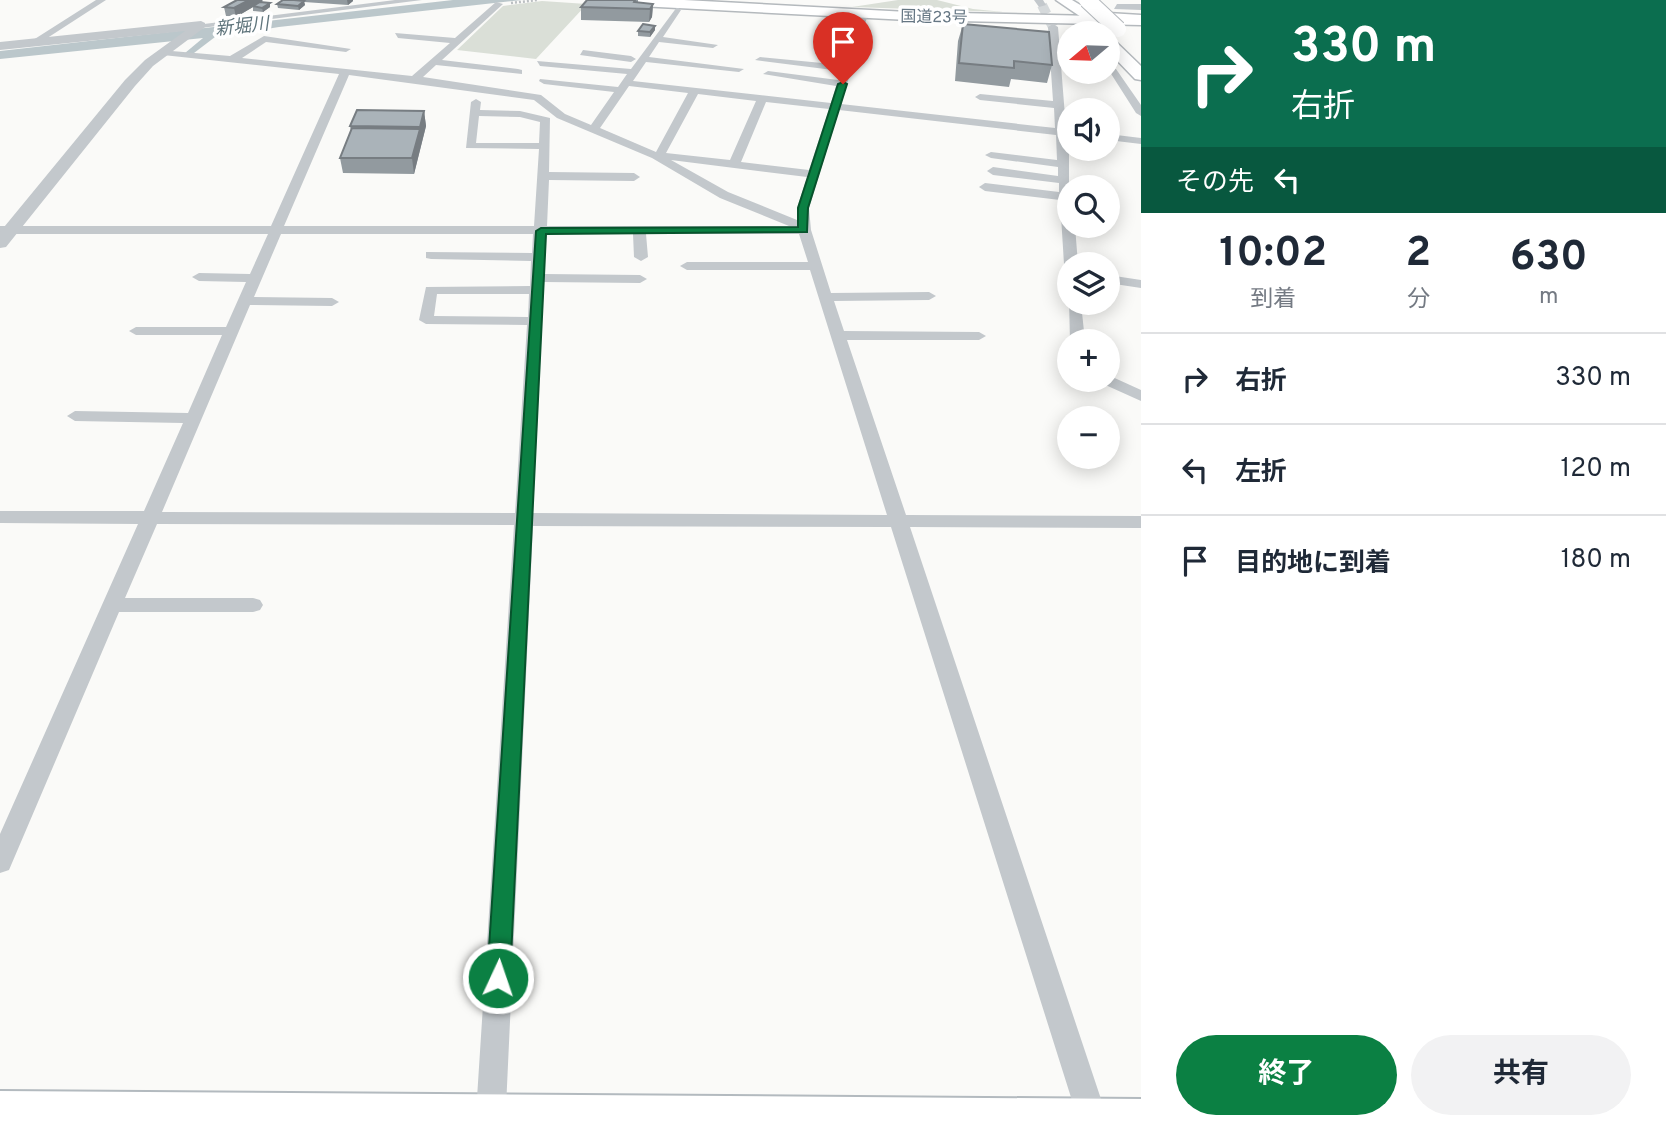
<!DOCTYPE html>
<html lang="ja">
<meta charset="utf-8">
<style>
:root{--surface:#fff;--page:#f2f2f3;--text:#1f2937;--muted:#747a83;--line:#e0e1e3;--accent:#0b8043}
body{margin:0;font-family:Overpass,"Noto Sans JP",sans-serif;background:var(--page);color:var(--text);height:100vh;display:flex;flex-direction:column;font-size:26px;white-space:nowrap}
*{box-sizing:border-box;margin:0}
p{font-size:23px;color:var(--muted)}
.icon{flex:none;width:38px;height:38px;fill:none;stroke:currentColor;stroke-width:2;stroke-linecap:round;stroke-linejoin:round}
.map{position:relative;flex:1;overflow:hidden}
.side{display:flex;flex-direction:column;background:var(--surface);width:525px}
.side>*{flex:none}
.guide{background:#0b6e4f;color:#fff;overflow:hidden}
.needle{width:46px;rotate:251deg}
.fabs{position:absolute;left:1057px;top:21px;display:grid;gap:14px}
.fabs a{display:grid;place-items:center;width:63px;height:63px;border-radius:50%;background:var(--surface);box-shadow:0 4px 18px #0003;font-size:35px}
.pin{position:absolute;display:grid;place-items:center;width:60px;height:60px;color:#fff;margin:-72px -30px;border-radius:50% 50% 50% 0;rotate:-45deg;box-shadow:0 0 7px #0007}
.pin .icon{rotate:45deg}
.me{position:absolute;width:77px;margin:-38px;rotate:3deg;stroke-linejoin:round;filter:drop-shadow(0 0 5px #0008)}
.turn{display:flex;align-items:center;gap:24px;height:147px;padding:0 35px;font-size:32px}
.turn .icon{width:91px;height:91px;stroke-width:2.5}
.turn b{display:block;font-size:49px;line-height:60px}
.then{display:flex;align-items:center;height:66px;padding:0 35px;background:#0003;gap:14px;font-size:26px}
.eta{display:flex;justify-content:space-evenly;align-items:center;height:119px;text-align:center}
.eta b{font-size:42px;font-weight:700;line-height:49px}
.action{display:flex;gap:14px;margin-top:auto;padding:14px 35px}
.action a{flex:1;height:80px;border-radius:42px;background:var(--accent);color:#fff;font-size:28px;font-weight:700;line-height:80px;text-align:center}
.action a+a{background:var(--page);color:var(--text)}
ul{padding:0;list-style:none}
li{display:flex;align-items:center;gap:21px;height:91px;padding:0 35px;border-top:2px solid var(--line)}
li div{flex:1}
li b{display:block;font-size:26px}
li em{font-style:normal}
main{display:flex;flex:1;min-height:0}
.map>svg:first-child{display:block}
.green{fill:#dadfd7}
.water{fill:#bbc7cb}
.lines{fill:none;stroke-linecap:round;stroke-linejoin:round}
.minor-tunnel{stroke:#d5d9db;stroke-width:10;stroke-dasharray:10 5;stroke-linecap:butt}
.secondary-casing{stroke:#b3babf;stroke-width:4}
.primary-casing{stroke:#b5babe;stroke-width:3}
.trunk-casing{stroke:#b4b9bd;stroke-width:3}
.path{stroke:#bbbfc2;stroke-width:2.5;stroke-dasharray:2 2;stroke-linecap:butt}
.minor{fill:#c3c8cc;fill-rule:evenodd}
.tertiary{fill:#c3c8cc;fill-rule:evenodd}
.secondary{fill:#fff;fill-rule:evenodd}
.primary{fill:#fff;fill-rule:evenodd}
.trunk{fill:#fff;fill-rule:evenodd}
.trunk-bridge-casing{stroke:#b4b9bd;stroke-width:18;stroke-linecap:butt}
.trunk-bridge{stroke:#fff;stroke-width:16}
.wall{fill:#929a9f}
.shaded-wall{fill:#777d82}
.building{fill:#aab3b9;stroke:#777d82;stroke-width:2}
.route{fill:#0b8043;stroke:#07532c;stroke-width:2}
.labels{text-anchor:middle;stroke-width:7;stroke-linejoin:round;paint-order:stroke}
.far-street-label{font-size:16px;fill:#657683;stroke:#fff}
.far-water-label{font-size:18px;font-style:italic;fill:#60757c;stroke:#fff}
</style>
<main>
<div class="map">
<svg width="1141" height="1129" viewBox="0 0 1141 1129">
<rect width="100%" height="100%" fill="#fafaf8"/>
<path class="green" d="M898,0H937L973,9L1004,12L852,7Z
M542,1L587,4L536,59L457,50L503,6Z"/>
<path class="water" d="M453,0H522L279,27L215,37L194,53H185L203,38L0,59V51Z"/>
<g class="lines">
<path class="minor-tunnel" d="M1042,5L1053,27"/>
<g class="secondary-casing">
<path id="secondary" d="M0,1091L1141,1099V1129H0Z"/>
</g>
<g class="primary-casing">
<path id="primary" d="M1056,0H1072L1092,12L1141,15V23L1084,19Z"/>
</g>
<g class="trunk-casing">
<path id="trunk" d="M594,0H684L908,12L1141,17V25L908,20L601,4Z
M1108,38L1114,40L1141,66V80L1135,79L1108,51Z"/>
</g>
<path class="path" d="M511,3L538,0"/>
<path class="minor" d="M96,0H106L38,44L30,42Z
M395,0H422L201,28L196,25Z
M1034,0H1043L1046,5L1039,7Z
M496,2L503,4L442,60L518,69L522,70V74L436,65L423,77L541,95L565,114L591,125L614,92L544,84L539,81L540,79L618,87L627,74L540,66L537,61L631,69L677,7L681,10L663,37L718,45L713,48L659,42L649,57L744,69L739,72L646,62L633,81L831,103L836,86L763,74L768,71L838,80L841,71L755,60L760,57L843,65L860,14L864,11L868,14L841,104L1055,128L1054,108L980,100L975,97L980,94L1053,101L1048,27L1053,24L1058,27L1066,129L1069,130V226H1075L1078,264H1069V268L1064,264L1060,200L985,191L979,187L985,183L1059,192V183L993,175L987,171L993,167L1058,176V167L991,158L985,155L991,152L1057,160L1056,135L839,110L809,208L811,230L831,293L929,292L936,296L929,300L834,301L844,331L979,332L986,336L979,340H847L906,515L1141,516V528L910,527L1111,1129H1081L891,527L533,526L505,1129H475L514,525L157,524L125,598H253L260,600L263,605L260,610L253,612H119L9,870L0,873V834L138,524L0,523V511H144L183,423L75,421L67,416L75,411L188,413L222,335H136L129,331L136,327H226L246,282L199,281L192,277L199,273L250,274L268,234H0V226H271L339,74L163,55L160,50L230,56L264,36L351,49L346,52L266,42L242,58L412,76L450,43L398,38L395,33L455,38ZM349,75L534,100L557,118L652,158L720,198L789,226H547L549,180L634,181L640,177L634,173L549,172L550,118L520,111L480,110L481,102L476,99L471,102L466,148L539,149L534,226H284ZM629,86L688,93L656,152L600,128ZM698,94L756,101L730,160L666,153ZM766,102L829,109L809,170L741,162ZM479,116L520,117L540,122L539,143H476ZM671,160L807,177L797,208V220L728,192ZM281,234H533L532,253L426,252V258L431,259L531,261L530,286L426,287L419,320L426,324L527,325L515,513L162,512L250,305L332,306L339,302L332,298L254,297ZM546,234H633L634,257L641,261L648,257L646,234H799L808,262H687L680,266L687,270H810L887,515L533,513L544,282L640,283L647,279L640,275L544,274ZM437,294H529L528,317L434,316Z
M1117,4H1141V10L1114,9Z
M583,50L631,56L636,59L631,62L580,55Z
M1108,69H1116L1141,105V116L1136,113Z
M1108,134L1141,138V144L1108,140Z
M1108,275L1141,280V288L1108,283Z
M1069,300V303H1081L1085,341H1070Z
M1108,375L1141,390V401L1101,383L1099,380H1108Z"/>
<path class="tertiary" d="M201,21L205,23V27L153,66L135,86L6,247L0,248V232L125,80L145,60L185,31L0,50V42Z"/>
<use href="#secondary" class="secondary"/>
<use href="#primary" class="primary"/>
<use href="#trunk" class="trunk"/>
<g class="trunk-bridge-casing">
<path id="trunk-bridge" d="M1087,0L1118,29"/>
</g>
<use href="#trunk-bridge" class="trunk-bridge"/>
</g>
<path class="wall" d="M237,0H262L261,2L270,3V7L263,12L253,11V7L236,17L226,16L224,7Z
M283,0H353V1L348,5L304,2L305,5L299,10L278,8L277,4Z
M616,0H638V2L653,4L652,17L649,22L581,20V7Z
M963,24L1052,65L1047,83L1011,79L1009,87L955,81L958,41Z
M655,30L650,37L638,36V31Z
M424,111L426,126L414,174L343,173L340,158L351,131L350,126Z"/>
<path class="shaded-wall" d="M249,0H262L263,1L236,17L234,8Z
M347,0H353V1L348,5Z
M304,1L305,5L299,10L298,6Z
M270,3V7L263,12L262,8Z
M653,4L652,17L649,22L650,9Z
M655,26V30L650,37V32Z
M424,111L426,126L414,174L412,158Z"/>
<path class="building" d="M237,0H249L234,8L224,7Z
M283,0H294L304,1L298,6L277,4Z
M587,0H635L634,2L653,4L650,9L581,7Z
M260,2L270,3L262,8L253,6Z
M643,24L655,26L650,32L638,31Z
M963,24L1049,32L1052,65L1014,61V68L959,63Z
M357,110L424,111L420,127L350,126Z
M352,128L420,129L412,158H340Z"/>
<path class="route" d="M843,82L847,84L808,208L807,232L546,234L510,978L506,986L498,989L491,986L487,978L536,231L541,228L798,227V208L838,84Z"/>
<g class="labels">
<g class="far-street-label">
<text transform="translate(934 16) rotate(1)" y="6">国道23号</text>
</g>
<g class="far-water-label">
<text transform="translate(242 26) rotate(-6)" y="6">新堀川</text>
</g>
</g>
</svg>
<div class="fabs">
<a><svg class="needle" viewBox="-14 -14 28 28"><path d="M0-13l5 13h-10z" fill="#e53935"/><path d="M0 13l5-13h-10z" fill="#747a83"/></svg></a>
<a><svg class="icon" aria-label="sound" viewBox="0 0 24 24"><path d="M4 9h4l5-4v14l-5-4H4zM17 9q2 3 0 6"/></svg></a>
<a><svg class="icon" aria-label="search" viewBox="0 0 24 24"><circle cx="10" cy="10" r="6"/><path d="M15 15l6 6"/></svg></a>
<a><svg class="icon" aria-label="layers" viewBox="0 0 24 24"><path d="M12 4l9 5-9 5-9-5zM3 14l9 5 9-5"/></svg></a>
<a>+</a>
<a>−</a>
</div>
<div class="pin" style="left:843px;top:84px;background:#d93025"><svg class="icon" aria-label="arrive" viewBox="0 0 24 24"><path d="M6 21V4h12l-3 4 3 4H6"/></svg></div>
<svg class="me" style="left:498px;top:978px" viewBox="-20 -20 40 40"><circle r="17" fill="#0b8043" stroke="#fff" stroke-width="3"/><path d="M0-11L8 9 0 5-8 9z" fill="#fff"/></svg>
</div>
<section class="side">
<div class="guide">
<div class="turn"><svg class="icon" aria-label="right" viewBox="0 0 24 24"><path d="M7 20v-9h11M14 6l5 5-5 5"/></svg><div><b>330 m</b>右折</div></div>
<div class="then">その先<svg class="icon" aria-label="left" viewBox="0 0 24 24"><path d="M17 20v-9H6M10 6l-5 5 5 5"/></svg></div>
</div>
<div class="eta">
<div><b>10:02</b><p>到着</p></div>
<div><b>2</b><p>分</p></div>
<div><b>630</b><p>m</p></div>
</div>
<ul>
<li><svg class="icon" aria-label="right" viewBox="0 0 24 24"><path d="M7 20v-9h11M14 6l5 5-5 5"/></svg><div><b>右折</b></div><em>330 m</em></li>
<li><svg class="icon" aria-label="left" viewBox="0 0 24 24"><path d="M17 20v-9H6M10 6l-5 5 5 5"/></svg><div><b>左折</b></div><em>120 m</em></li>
<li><svg class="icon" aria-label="arrive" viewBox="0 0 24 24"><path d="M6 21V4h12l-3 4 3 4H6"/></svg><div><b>目的地に到着</b></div><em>180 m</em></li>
</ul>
<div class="action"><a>終了</a><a>共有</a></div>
</section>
</main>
